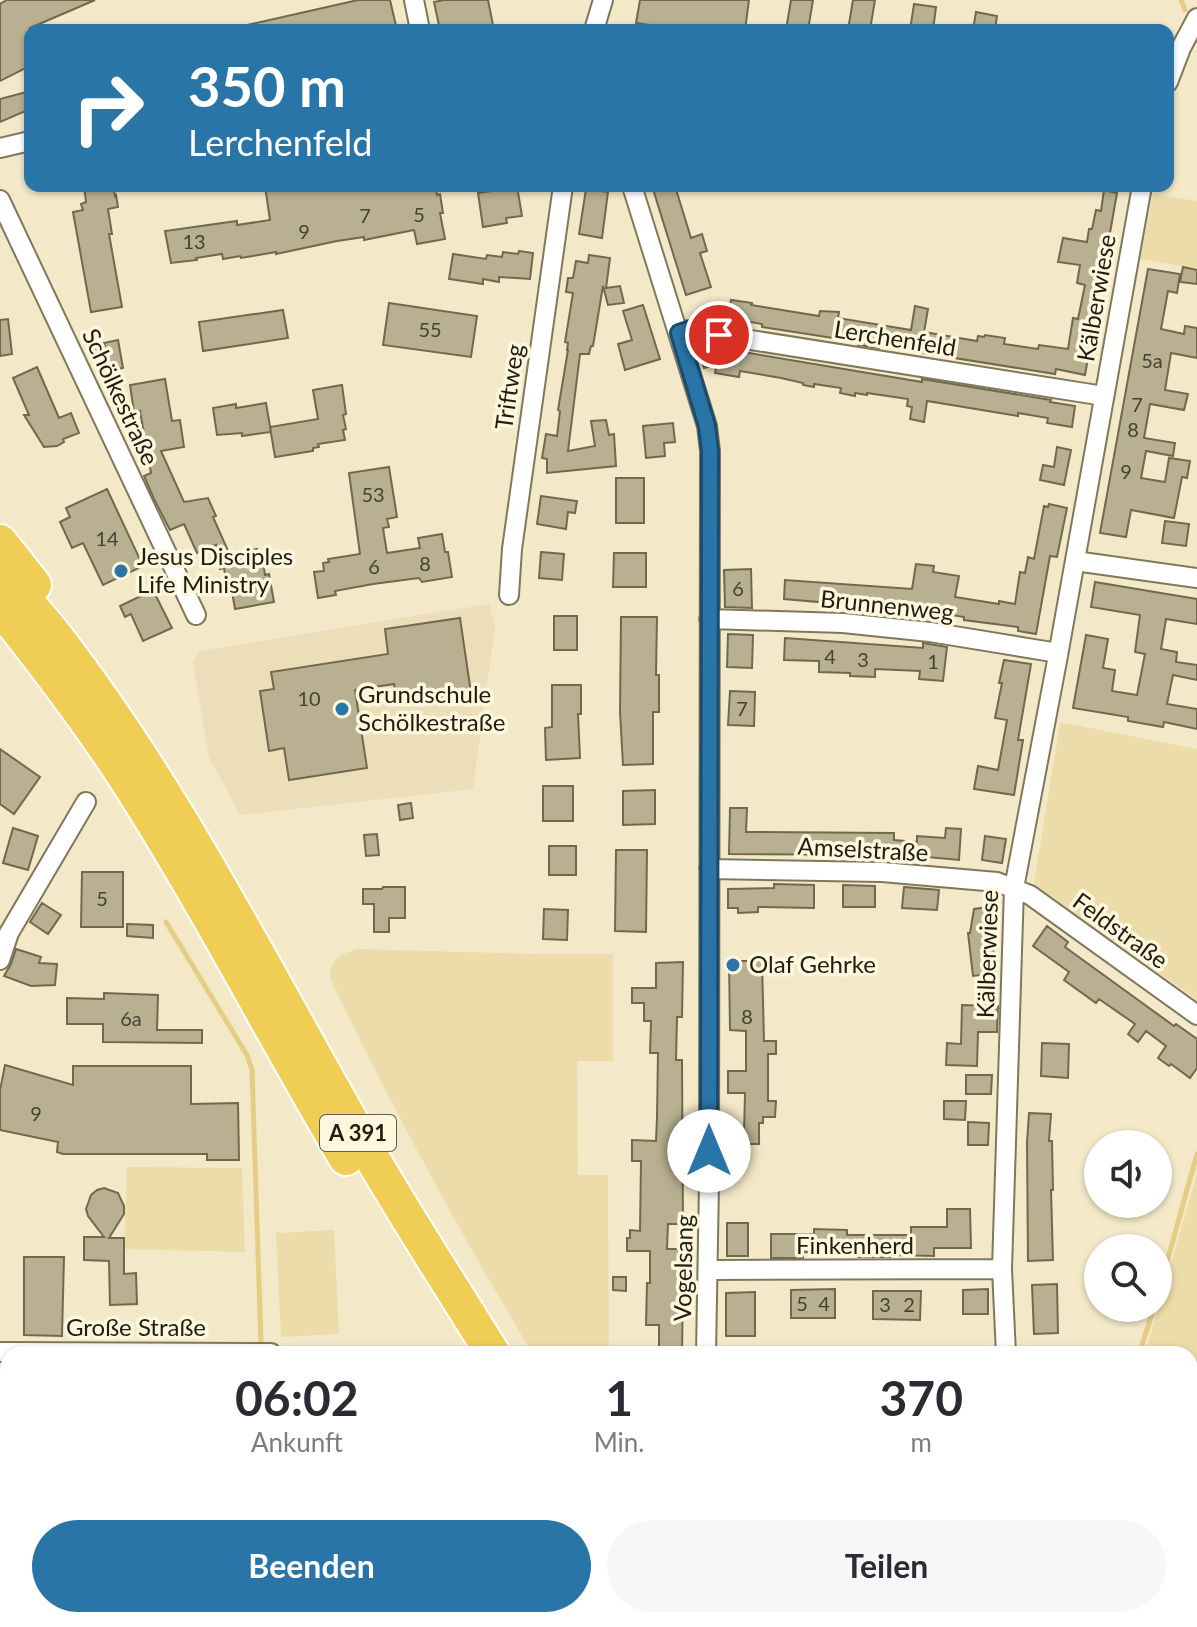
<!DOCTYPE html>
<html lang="de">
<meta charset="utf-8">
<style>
:root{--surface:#fff;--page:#f7f7f7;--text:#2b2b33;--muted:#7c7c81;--accent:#2a75a8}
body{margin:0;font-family:Lato,sans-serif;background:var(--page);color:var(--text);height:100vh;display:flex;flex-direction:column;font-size:30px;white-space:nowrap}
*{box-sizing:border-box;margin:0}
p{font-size:26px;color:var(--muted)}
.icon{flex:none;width:44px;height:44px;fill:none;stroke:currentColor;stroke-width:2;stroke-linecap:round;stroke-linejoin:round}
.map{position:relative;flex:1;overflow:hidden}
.side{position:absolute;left:0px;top:1346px;width:1198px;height:282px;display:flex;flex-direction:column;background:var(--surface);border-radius:24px 24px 0 0;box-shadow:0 2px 6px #0004}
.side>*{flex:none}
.banner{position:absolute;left:24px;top:24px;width:1150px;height:168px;border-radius:16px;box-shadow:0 2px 6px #0004;background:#2a75a8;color:#fff;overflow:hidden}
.fabs{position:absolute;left:1084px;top:1130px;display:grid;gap:16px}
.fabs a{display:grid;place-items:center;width:88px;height:88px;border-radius:50%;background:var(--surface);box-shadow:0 2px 6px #0004;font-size:40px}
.pin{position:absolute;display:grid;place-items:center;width:68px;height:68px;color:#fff;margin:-34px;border:4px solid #fff;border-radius:50%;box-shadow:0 2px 8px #0007}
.me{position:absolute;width:88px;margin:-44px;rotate:0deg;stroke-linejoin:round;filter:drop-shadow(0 0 6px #0008)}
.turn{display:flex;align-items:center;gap:28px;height:168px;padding:0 32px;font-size:36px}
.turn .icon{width:104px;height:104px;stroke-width:2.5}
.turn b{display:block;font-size:56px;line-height:68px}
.eta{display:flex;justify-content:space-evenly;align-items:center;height:136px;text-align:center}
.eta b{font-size:48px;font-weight:700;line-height:56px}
.cta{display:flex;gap:16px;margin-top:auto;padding:16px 32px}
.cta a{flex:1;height:92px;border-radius:48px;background:var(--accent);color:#fff;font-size:32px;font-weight:700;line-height:92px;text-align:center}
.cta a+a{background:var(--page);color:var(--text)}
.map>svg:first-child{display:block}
.built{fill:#ebdeb8}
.green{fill:#ecdca9}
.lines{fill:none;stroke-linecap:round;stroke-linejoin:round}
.stream{stroke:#e5ce83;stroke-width:5}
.building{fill:#b9b091;stroke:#72694d;stroke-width:2}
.minor-casing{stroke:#81785b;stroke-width:22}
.motorway-casing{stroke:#fff;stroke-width:38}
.minor{stroke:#fff;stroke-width:18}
.motorway{stroke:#f0cd54;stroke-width:34}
.route-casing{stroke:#1b4c6d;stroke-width:20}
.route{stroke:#2a75a8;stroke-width:14}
.poi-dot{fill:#2a75a8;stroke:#fff7dd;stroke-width:3}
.labels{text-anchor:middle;stroke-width:7;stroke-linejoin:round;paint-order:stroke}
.number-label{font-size:20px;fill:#464231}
.shield{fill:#fff7dd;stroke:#635e4e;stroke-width:2}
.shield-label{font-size:22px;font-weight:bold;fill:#201d11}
.street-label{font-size:24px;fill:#201d11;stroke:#fff7dd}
.poi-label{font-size:24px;fill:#201d11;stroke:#fff7dd;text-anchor:start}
</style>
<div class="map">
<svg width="1197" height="1627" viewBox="0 0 1197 1627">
<rect width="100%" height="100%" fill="#f3e9c9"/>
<path class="built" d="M489,604L495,626L473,789L240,815L209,757L193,661L199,651Z"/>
<path class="green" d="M1153,194L1197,201V269L1140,259Z
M1060,722L1197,749V1000L1034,884Z
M357,949L537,954H613V1061H577L578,1175H608L609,1354H533C459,1232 392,1107 330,978C330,960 340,954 357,949Z
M127,1167L242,1168L245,1252L124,1249Z
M1197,1173V1627H986L990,1620H1190V1354H1145Z
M334,1230L339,1334L281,1337L276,1233Z
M292,1620H637L643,1627H292Z
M742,1620H978L973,1627H749Z"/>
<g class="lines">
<path class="stream" d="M1181,0L1185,10
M166,922L247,1055L252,1070L261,1344
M1158,1294L1197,1154
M1139,1354L1154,1308
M271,1620L272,1627
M980,1627L983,1620"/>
</g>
<path class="building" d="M7,0H95L30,28V66L0,81V4Z
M358,0H390L397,30H248L247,25Z
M444,0H488L493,25L468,30H440L434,2Z
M640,0H749L745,30H682L636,23Z
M791,0H813L808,30H786Z
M853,0H875L870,30H848Z
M914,4L936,7L933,30H910Z
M976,12L997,16L995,30H973Z
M30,91V109L0,122V99Z
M84,186H113L115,196L116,195L118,207L108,209L112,234H109L122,307L91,312L73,212L83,210L81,204L86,202Z
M265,186H436L437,195L440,194L443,213H440L445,239L417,244L414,230L364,240V237L337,241L276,254V252L241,258L240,256L223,259L222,254L196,258L197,260L171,263L165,231L237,221V225L270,220Z
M498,186H517L522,216L506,218L507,223L483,227L478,193L499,190Z
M652,186H675L691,238L702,234L707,251L700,253L711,287L686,295Z
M586,189L608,192L602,238L579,234Z
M1104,190L1117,193L1085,375L1056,369L1055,374L879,346V348L858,345L859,342L762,327V324L728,318L731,300L752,303L751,305L819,316L820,311L839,312L838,318L911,330L915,306L928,309L924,332L977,341L978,336L984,337L985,335L1005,338L1004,344L1038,349L1039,345L1068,349L1073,318L1078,319L1085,285L1077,283L1080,265L1058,262L1063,238L1087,242L1089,229H1092L1096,210L1101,211Z
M519,251L533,253L530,279L499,277V282L483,279V284L449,279L453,254L486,259L487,255L502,257L503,252L518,254Z
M589,255L610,258L606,288L620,286L624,303L608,305L603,286L593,346H591L589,354H580L568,451L595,446L591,421L606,420L609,435L614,434L616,466L547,473V459L542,458L546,434L557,436L560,411L558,410L568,350H567L568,343L565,342L573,293L566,292L568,278H573L576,261L588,263Z
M1183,267L1197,270V284L1180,282Z
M1148,269L1180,274L1177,293L1168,291L1161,329L1184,334L1185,326L1197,328V358L1171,353L1165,390L1188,394L1184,410L1150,404L1144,438L1175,443L1173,456L1146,451L1141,478L1165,482L1169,458L1190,461L1187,478L1182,477L1174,518L1131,510L1126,537L1100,533Z
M389,303L477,316L471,357L383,345Z
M643,305L660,359L625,370L618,344L632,340L623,311Z
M283,310L288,338L203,351L199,322Z
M8,319L12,354L0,356V320Z
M118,340L123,368L100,372L96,348L105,347L104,343Z
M698,348L731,354V350L922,382V379L1051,400L1050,402L1075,406L1072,427L1047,423L1048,418L1018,413V416L927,401L924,422L910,419L912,407L907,406L908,399L867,393V395L855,393V396L840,393L841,388L814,384V387L803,385V383L781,378L740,371L739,377L715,373L717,364L704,368Z
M37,367L59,418L71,413L79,433L63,439L64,442L57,446L44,447L24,415H29L13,378Z
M165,379L172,421L180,420L184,447L161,451L184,502L208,498L216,516L213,517L229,553L257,549L259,561H263L265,575L269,574L274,602L235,609L231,586H227L224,568L220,569L216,545L197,553L184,524L170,530L154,499L144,476L151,473L140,411L134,412L130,385Z
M342,385L346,414L343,415L346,429L343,430L345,440L318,444L319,447L313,448V451L275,457L270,427L318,419L313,390Z
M266,403L271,432L242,436V433L217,435L213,408L236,404V408Z
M673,423L675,442L664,443L665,456L646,458L643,426Z
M1057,447L1071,450L1064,485L1040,480L1043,465L1054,467Z
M389,467L397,517L387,519L389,527L383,528L387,553L420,548L418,538L442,534L445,552H448L452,577L422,582L419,578L373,584L335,591L336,595L318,598L314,572L324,571L323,563L329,562L328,559L360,554L349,473Z
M616,478H644V523H616Z
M107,489L143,566L103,585L83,543L72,548L60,522L70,517L66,508Z
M541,496L577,501L575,513L568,512L566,529L537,524Z
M1049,504L1067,508L1057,557L1050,556L1036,634L1018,631V627L964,620V617L910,608L900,609V612L863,610L864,606L784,599L785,580L912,589L916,564L934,566L933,572L959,576L955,597L999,604V601L1015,604L1020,572L1025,573L1028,557L1034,559L1044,506L1048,507Z
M1165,521L1189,524L1186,546L1162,543Z
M541,552L564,554L562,580L539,578Z
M614,553H646V587H613Z
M751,569L752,608L725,607L724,570Z
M1095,582L1197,599V624L1166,619L1161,649L1177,652L1176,662L1197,665V680L1173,675L1167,704L1197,709V729L1164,722L1163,727L1128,721V717L1073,708L1086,635L1108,639L1103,668L1115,670L1112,691L1137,695L1145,654L1135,652L1140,615L1091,607Z
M153,590L172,628L143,641L131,614L125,617L120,606Z
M554,616H577V650H554Z
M621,617H657L656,675H659V712H653V764L623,765L620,712Z
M460,618L471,693L397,704L394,684L355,690L367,768L289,780L284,748L269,751L260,691L274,689L271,672L388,654L385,629Z
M728,634L753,635L752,668L727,667Z
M785,638L923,648V643L947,647L943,681L919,679L920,671L875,669V677L850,676V673L819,672V661L784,660Z
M1004,660L1031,664L1018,740H1023L1014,795L974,789L978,766L998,770L1007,720L995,718L1002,683H999Z
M552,685H581V714H578L580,758L546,760L545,728L552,727Z
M730,691L755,692L754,726L728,725Z
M0,749L40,777L14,814L0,804Z
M543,786H573V821H543Z
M655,790V824L623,825V791Z
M411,803L413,818L400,820L398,805Z
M730,808H747L746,832L894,833V840L917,842V836L945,838L946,828L961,829L959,860L905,855L729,854Z
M13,828L38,836L28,870L3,863Z
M377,834L379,855L366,856L364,835Z
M985,836L1006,839L1002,863L982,860Z
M549,846H576V875H549Z
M616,850H647L646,932L615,931Z
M82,872H123V927H81Z
M774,884L814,885V908L758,907V912L738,913V908H728V889L774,888Z
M843,885L875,886V907H843Z
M383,887H405V918H389V932H374V904H363V889H382Z
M904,887L939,890L937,910L902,908Z
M42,903L61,915L48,934L30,922Z
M988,907L996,973L973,976L968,933H970L974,909Z
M544,909L568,910L567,940L543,939Z
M127,924L153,925V938L127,936Z
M1047,926L1068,942L1065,947L1174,1026L1176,1024L1197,1039V1068L1190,1078L1171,1064L1169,1066L1158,1058L1166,1046L1146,1031L1138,1042L1128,1034L1135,1024L1099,999L1096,1003L1064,980L1069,972L1033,946Z
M16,949L41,957L39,963L57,964L55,985L31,986L4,976L11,964Z
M729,961H762L764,1041H776V1054H768V1101H776L775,1117H763V1123H759V1144H746V1154H729V1133H744L745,1093H728V1071H746V1031L730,1030Z
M683,962L682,1017H677L676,1060H682L683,1224H668L667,1249H678L679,1284H683L682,1354H659V1325H646L647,1283H650V1251H627V1238H630V1230L640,1231L641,1161H632V1140L656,1141L657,1117L658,1053H650L651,1021H644V1003H632V988H656V963Z
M104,993L158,995L157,1030H202V1043L103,1042V1024H67V998L104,999Z
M962,1005L998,1006L997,1032H978L977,1066L946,1065L947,1043L961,1044Z
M1042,1043L1069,1044L1068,1078L1041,1076Z
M5,1065L73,1085V1066H191V1104L238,1103L239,1160H207V1154H63L57,1152L58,1142L0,1130V1090Z
M966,1075H992L991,1094H966Z
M944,1101H966L965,1120L944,1119Z
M1029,1113L1051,1114L1049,1141H1052L1053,1190H1051L1053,1260L1028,1261L1027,1143Z
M968,1122L989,1123L988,1145H968Z
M104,1188L118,1193L124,1206V1214L109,1238H124V1274L136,1273L137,1304L110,1305L109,1261L84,1260V1237H104L88,1216L86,1209L91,1195L97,1190Z
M947,1209H970L971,1248H934V1256L890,1255V1257H858V1253L803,1252V1258H771V1234H814V1229L847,1230V1235H911V1227H947Z
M727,1223H748V1256H727Z
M24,1257H64L62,1336L24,1335Z
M613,1277H626V1291L613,1290Z
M1057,1284L1058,1333L1034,1334L1032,1285Z
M835,1289V1318H791V1290Z
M988,1289V1314H963V1290Z
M873,1291H921L920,1320L873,1319Z
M755,1292V1336H726V1293Z"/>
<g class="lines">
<g class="minor-casing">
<path id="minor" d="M414,0L420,30
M594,30L603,0
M1168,82L1181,48L1197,18
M0,148L30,141
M632,186L707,426L710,451L709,1183L706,1354
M0,200L196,615
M679,333L688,330L1104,396
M1075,561L1197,578
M509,595L512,549L563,186
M709,619L843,623L930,632L1058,653
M709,869L882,872L997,882L1030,895L1197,1015
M0,960L9,933L86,802
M708,1270L1002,1269
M0,1352L271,1353
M1006,1354L1002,1269L1014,888L1057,661L1142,186
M0,1567L8,1568
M101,1627L102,1620"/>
</g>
<g class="motorway-casing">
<path id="motorway" d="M0,542L34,585
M0,572C20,595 41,617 59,641C182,801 271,984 372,1158C411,1225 453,1289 493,1354
M0,607C43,661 85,716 123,774C203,898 271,1031 346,1158
M672,1620L679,1627
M704,1620L711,1627"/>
</g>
<use href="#minor" class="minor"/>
<use href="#motorway" class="motorway"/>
</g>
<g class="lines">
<g class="route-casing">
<path id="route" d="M709,1151L710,451L707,426L679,333L688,330L719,335"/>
</g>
<use href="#route" class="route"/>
</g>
<g class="poi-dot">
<circle cx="121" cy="571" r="8"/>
<circle cx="342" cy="709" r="8"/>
<circle cx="733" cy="965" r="8"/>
</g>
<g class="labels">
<g class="number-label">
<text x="419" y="222">5</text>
<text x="365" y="223">7</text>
<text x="304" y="239">9</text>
<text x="194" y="249">13</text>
<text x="430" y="337">55</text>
<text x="1152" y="368">5a</text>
<text x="1137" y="412">7</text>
<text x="1133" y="437">8</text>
<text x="1126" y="479">9</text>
<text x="373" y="502">53</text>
<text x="107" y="546">14</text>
<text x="425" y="571">8</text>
<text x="374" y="574">6</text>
<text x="738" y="596">6</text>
<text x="830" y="664">4</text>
<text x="863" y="667">3</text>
<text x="933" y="669">1</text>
<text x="309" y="706">10</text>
<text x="742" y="716">7</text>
<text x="102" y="906">5</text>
<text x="747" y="1024">8</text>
<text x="131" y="1026">6a</text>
<text x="36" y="1121">9</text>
<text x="802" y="1311">5</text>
<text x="824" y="1311">4</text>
<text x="885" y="1312">3</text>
<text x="909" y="1312">2</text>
</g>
<rect class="shield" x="320" y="1115" width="76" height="36" rx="6"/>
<g class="shield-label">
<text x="358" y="1141">A 391</text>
</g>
<g class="street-label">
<text transform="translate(1097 298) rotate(-80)" y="8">Kälberwiese</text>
<text transform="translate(895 339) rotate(9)" y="8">Lerchenfeld</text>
<text transform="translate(510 387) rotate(-82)" y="8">Triftweg</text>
<text transform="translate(120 397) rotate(65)" y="8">Schölkestraße</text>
<text transform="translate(887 606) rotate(6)" y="8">Brunnenweg</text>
<text transform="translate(863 850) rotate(3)" y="8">Amselstraße</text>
<text transform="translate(1120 931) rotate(36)" y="8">Feldstraße</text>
<text transform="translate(988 954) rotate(-88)" y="8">Kälberwiese</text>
<text x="855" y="1254">Finkenherd</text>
<text transform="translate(684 1268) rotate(-89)" y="8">Vogelsang</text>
<text x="136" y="1336">Große Straße</text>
</g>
<g class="poi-label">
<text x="137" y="565">Jesus Disciples<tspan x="137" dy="28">Life Ministry</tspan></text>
<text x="358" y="703">Grundschule<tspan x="358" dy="28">Schölkestraße</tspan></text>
<text x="749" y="973">Olaf Gehrke</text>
</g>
</g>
</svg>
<div class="fabs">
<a><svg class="icon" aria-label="sound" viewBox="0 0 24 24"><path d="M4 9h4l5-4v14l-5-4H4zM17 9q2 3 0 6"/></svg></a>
<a><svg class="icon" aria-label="search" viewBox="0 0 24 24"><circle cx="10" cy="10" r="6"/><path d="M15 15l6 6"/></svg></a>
</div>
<div class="pin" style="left:719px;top:335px;background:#d93025"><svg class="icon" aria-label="arrive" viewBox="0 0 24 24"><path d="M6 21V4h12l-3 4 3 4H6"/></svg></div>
<svg class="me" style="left:709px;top:1151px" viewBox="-20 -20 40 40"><circle r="19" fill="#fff"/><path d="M0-13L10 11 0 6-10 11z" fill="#2a75a8"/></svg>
<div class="banner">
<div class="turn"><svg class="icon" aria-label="right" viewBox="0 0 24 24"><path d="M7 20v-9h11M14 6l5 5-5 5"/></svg><div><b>350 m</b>Lerchenfeld</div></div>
</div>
<section class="side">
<div class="eta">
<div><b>06:02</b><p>Ankunft</p></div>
<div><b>1</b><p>Min.</p></div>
<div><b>370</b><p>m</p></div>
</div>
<div class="cta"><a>Beenden</a><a>Teilen</a></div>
</section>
</div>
